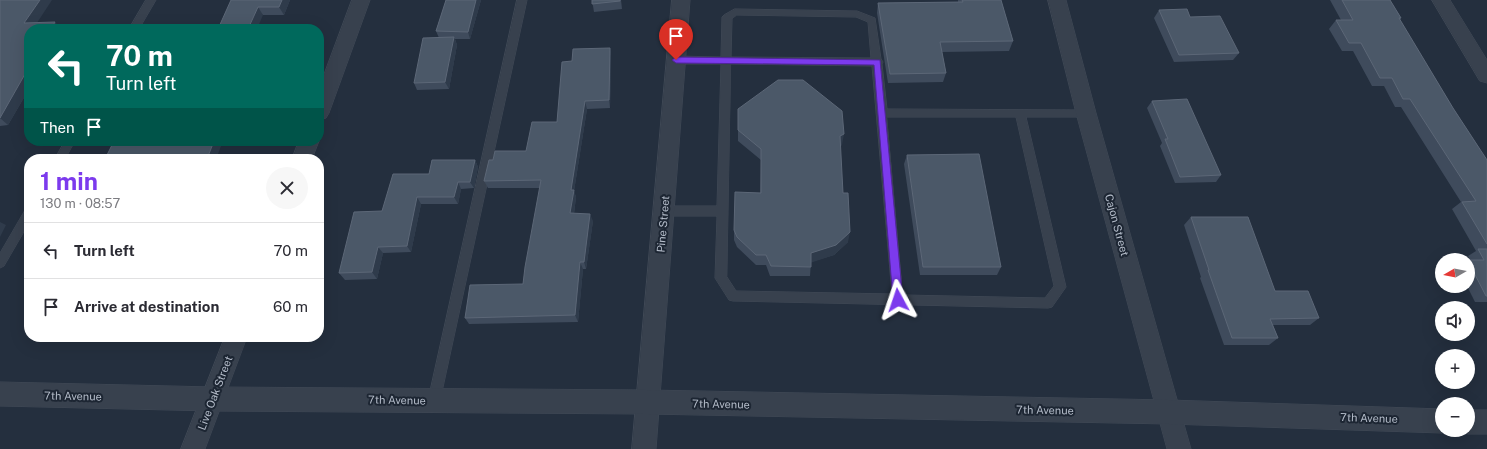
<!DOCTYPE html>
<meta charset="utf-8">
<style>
:root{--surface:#fff;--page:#f7f7f7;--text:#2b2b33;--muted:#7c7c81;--line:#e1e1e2;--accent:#7c3aed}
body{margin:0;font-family:"Public Sans",sans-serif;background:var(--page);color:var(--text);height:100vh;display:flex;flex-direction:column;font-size:15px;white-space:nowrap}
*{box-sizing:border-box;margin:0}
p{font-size:13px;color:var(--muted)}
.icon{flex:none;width:22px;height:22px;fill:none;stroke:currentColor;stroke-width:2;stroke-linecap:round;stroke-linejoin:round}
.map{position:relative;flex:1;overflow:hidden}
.side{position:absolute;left:24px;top:154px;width:300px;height:188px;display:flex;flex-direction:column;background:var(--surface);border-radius:16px;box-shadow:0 4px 16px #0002}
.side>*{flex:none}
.banner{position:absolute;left:24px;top:24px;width:300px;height:122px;border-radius:16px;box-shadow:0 4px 16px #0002;background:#00695c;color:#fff;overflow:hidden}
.needle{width:26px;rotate:261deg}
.tools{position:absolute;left:1435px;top:253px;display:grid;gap:8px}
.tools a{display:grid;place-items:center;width:40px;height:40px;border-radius:50%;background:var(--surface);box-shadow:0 4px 16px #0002;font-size:20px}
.pin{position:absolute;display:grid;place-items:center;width:34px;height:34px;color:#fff;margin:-41px -17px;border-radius:50% 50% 50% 0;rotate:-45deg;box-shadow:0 0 4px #0007}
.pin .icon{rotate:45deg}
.me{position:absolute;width:44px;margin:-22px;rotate:355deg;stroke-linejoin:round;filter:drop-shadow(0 0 3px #0008)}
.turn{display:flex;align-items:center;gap:14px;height:84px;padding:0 16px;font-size:18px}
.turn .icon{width:52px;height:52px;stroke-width:2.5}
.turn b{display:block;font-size:28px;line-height:34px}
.then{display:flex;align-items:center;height:38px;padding:0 16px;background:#0003;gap:8px;font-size:15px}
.round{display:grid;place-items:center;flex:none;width:42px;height:42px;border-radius:21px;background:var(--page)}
.headline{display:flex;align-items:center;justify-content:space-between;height:68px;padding:0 16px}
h1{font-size:24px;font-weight:700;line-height:30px;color:var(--accent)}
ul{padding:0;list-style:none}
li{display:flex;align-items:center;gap:12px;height:56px;padding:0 16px;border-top:1px solid var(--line)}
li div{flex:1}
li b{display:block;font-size:15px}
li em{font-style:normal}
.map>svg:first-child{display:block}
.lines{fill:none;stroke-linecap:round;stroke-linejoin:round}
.service-casing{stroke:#414a57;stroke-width:1}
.minor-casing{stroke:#414a57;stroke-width:1}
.tertiary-casing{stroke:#414a57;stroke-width:1}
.service{fill:#38414e;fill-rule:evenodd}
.minor{fill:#38414e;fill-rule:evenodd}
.tertiary{fill:#38414e;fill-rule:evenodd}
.wall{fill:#3f4b5c}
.shaded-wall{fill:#2f3b4b}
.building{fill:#4b5868;stroke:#5c6777}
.route{fill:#7c3aed;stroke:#51269a}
.labels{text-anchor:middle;stroke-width:4;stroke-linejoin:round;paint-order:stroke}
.street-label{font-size:11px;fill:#b4bcc9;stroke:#1d2633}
</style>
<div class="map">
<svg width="1487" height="449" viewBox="0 0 1487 449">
<rect width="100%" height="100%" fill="#242f3e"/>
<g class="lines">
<g class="service-casing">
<path id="service" d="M146,0H156L139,29H129Z
M517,0H527L440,401L438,405L434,407L430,405L428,401Z
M735,9L857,11L875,18L881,59L883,62L882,64L887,109L1090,110L1091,113L1090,116L1086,117H1026L1066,287L1052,307L1048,308L733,301L729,300L715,278L717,216H664L660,214L659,211L660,208L664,206H717L721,64H676L671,60L676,56L721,57L722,17L724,15ZM737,15L856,17L868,22L871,58L731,57L732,19ZM731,64L872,66L892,294L736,291L727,277ZM887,117H1016L1054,286L1045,298L903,295Z
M65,141H75L65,159H55Z
M29,208V223L4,266L0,268V253L25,210Z"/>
</g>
<g class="minor-casing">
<path id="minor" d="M352,0H370L329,113L326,118L319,120V88Z
M672,0H690L656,449H632Z
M1048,0H1066L1096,113L1191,449H1167L1076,113Z
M1432,0H1450L1487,60V83L1480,81Z
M299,141H319L312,159H292Z
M225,337H247L205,449H181Z"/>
</g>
<g class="tertiary-casing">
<path id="tertiary" d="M0,382L213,387L647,390L1169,400L1442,409V430H1450L1442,433L1169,424L647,414L213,411L0,406Z
M1468,410H1487V434H1468L1459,431L1468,430Z"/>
</g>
<use href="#service" class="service"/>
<use href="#minor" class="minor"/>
<use href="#tertiary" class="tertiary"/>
</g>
<path class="wall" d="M0,0L29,29V89L8,125L0,126Z
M231,0H290L284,15H263Z
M446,0H481L470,39H455L457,45L449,89L417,90L414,83L439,38L436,31Z
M592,0H621L622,9L594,12Z
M958,0H1001L1013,41L1009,51L942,52L946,73L943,82L888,83L877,13L878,3L958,2Z
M1330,0H1390L1401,18L1400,20L1453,108L1487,160V302H1475L1467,286H1468V261L1470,260L1468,256L1476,251L1452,209L1461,202L1401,107H1395L1384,86H1372L1353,51H1342L1329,29L1336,20H1341Z
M1159,10L1190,17L1239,53L1233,60L1174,62L1154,18Z
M610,48L611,56L610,108L587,109L574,191L576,197L574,214L593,221L586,269H583L578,322L469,324L465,318L523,284L540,188H488L484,181L493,160L526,151L557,122L572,61Z
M1152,101L1221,175L1216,182L1175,183L1160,146L1162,143L1147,108Z
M738,109L842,145L840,146L843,193L848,242L834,255L811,262L810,276H770L766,265H756L737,247L734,240V230L760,193L761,160L738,141Z
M907,155L1001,267L997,275H920L904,164Z
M475,160L478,167L474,188L461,189L458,204H421L411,252L383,253L377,279L345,280L339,273L382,211L429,174Z
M1191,217L1275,291L1319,318L1310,325H1273L1278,338L1269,345H1224L1200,278L1201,277L1184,225Z"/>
<path class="shaded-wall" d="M40,0H52L33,29L24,23Z
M282,0H290L284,15L279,7Z
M476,0H481L470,39L468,32Z
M258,7L263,15L257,29H248Z
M55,22L61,29H51Z
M454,37L457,45L449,89L445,82Z
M610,48L611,56L610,108L609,100Z
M29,67V89L8,125L0,118Z
M585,101L587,109L574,191L576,197L573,221L570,213L571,190Z
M844,134L842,145L838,147L840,136Z
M214,141H223L216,159H207Z
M475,160L478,167L474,188L470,182Z
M458,182L461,189L458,204L454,197Z
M417,197L421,204L411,252L407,246Z
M590,214L593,221L586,269L584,262Z
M0,222L6,225L0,237Z
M850,232L848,242L834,255L810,263L811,253Z
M378,247L383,253L377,279L372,272Z
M580,262L583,269L578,322L575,315Z"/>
<path class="building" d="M0,0H40L24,23L55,22L51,29H29V67L0,118Z
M231,0H282L279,7H258L248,29H218Z
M446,0H476L468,32L436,31Z
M592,0H620V1L592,4Z
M962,0H1001L1013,41L940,42L946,73L890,74L878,3L963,2Z
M1342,0H1390L1401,18H1399L1453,108L1487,160V244L1462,202L1476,201L1410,99H1403L1392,78H1380L1361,43H1349L1336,20H1353Z
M1187,9L1190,17L1220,16L1239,53L1179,55L1159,10Z
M454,37L445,82L414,83L423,38Z
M610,48L609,100L585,101L571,190H574L570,213L590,214L584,262H580L575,315L465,318L470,285L523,284L525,267L541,180L484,181L489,160H493L495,151H526L532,122H557L562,62L572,61L573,49Z
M778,80H803L842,111L844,134L840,136L843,193H848L850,232L836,245L811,253V267L771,266L766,255H756L737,237L734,230L735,192L761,193V149L738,130V109Z
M1187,99L1221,175L1180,177L1165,139H1168L1152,101Z
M114,141H214L207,159H105Z
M979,154L1001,267H923L907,155Z
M432,160H475L470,182H458L454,197H417L407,246L378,247L372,272L339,273L354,212L382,211L393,174H429Z
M1191,217H1248L1275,291H1308L1319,318L1270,319L1278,338H1232L1208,270H1209Z
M1478,249H1487V296H1486L1468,261V260H1484Z"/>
<path class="route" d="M676,57L880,60L903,300L902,303L898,304L895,303L893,300L874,65L676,63L672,60Z"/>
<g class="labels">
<g class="street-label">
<text transform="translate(663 224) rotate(-85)" y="4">Pine Street</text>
<text transform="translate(1117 225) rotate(75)" y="4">Cajon Street</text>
<text transform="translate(215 393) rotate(-69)" y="4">Live Oak Street</text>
<text transform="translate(73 396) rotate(1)" y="4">7th Avenue</text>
<text transform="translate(397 400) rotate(1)" y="4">7th Avenue</text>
<text transform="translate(721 404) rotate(1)" y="4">7th Avenue</text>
<text transform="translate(1045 410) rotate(1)" y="4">7th Avenue</text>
<text transform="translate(1369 418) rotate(2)" y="4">7th Avenue</text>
</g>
</g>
</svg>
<div class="tools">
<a><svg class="needle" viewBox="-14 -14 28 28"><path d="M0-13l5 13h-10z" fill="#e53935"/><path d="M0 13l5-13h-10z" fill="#7c7c81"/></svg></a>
<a><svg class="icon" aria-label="sound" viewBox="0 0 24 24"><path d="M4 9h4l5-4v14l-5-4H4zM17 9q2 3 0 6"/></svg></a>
<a>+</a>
<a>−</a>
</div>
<div class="pin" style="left:676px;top:60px;background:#d93025"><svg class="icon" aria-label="arrive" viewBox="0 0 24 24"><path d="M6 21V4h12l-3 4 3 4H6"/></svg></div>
<svg class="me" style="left:898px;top:300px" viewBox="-20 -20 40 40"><path d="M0-17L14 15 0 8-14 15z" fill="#7c3aed" stroke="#fff" stroke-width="4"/></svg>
<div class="banner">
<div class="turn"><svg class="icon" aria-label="left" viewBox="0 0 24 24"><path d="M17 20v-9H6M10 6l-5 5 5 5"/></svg><div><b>70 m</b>Turn left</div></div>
<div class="then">Then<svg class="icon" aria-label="arrive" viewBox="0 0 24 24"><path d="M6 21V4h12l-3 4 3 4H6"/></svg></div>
</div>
<section class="side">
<div class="headline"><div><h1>1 min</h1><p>130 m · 08:57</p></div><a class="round"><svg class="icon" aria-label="close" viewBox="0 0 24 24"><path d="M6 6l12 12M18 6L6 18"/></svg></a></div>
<ul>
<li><svg class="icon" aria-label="left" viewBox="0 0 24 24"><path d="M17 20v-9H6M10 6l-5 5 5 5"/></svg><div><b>Turn left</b></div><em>70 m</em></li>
<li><svg class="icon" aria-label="arrive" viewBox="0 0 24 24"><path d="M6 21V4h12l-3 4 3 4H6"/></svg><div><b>Arrive at destination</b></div><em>60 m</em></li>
</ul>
</section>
</div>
